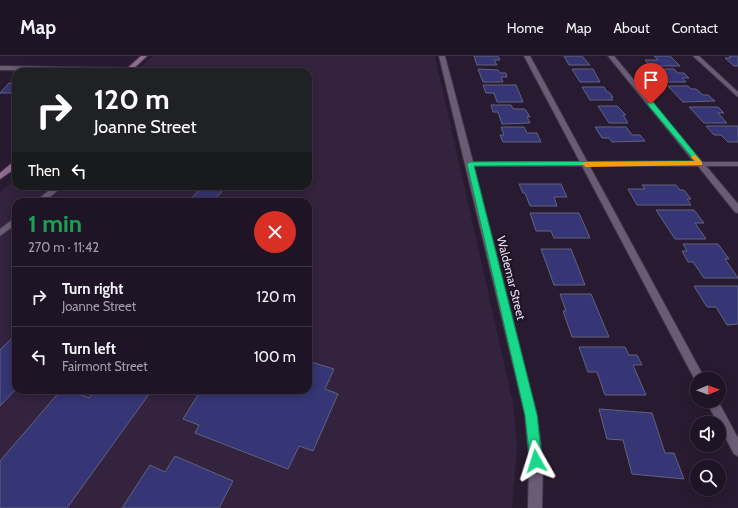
<!DOCTYPE html>
<meta charset="utf-8">
<style>
:root{--surface:#1e1425;--page:#2b2132;--text:#f1f3f6;--muted:#a19ea7;--line:#3c3342}
body{margin:0;font-family:Cabin,sans-serif;background:var(--page);color:var(--text);height:100vh;display:flex;flex-direction:column;font-size:15px;white-space:nowrap}
*{box-sizing:border-box;margin:0}
p{font-size:13px;color:var(--muted)}
.icon{flex:none;width:22px;height:22px;fill:none;stroke:currentColor;stroke-width:2;stroke-linecap:round;stroke-linejoin:round}
.map{position:relative;flex:1;overflow:hidden}
.panel{position:absolute;left:12px;top:142px;width:300px;height:196px;display:flex;flex-direction:column;background:var(--surface);border-radius:12px;box-shadow:0 2px 10px #0003,0 0 0 1px var(--line)}
.panel>*{flex:none}
.top-card{position:absolute;left:12px;top:12px;width:300px;height:122px;border-radius:12px;box-shadow:0 2px 10px #0003,0 0 0 1px var(--line);background:#202124;color:#fff;overflow:hidden}
.needle{width:26px;rotate:89deg}
.fabs{position:absolute;left:690px;top:316px;display:grid;gap:8px}
.fabs a{display:grid;place-items:center;width:36px;height:36px;border-radius:50%;background:var(--surface);box-shadow:0 2px 10px #0003,0 0 0 1px var(--line);font-size:20px}
.pin{position:absolute;display:grid;place-items:center;width:34px;height:34px;color:#fff;margin:-41px -17px;border-radius:50% 50% 50% 0;rotate:-45deg;box-shadow:0 0 4px #0007}
.pin .icon{rotate:45deg}
.me{position:absolute;width:44px;margin:-22px;rotate:354deg;stroke-linejoin:round;filter:drop-shadow(0 0 3px #0008)}
.turn{display:flex;align-items:center;gap:14px;height:84px;padding:0 16px;font-size:18px}
.turn .icon{width:52px;height:52px;stroke-width:2.5}
.turn b{display:block;font-size:28px;line-height:34px}
.then{display:flex;align-items:center;height:38px;padding:0 16px;background:#0003;gap:8px;font-size:15px}
.round{display:grid;place-items:center;flex:none;width:42px;height:42px;border-radius:21px;background:var(--page)}
.summary{display:flex;align-items:center;justify-content:space-between;height:68px;padding:0 16px}
h1{font-size:24px;font-weight:700;line-height:30px;color:#1e9e55}
ul{padding:0;list-style:none}
li{display:flex;align-items:center;gap:12px;height:60px;padding:0 16px;border-top:1px solid var(--line)}
li div{flex:1}
li b{display:block;font-size:15px}
li em{font-style:normal}
header{display:flex;align-items:center;gap:24px;box-sizing:border-box;height:56px;padding:0 20px;background:var(--surface);border-bottom:1px solid var(--line)}
header strong{font-size:19px}
nav{display:flex;gap:22px;margin-inline-start:auto;font-size:14px}
.map>svg:first-child{display:block}
.built{fill:#33233e;fill-rule:evenodd}
.building{fill:#363575;stroke:#60637d}
.lines{fill:none;stroke-linecap:round;stroke-linejoin:round}
.lane-casing{stroke:#403546;stroke-width:2}
.street-casing{stroke:#403546;stroke-width:2}
.secondary-casing{stroke:#403546;stroke-width:2}
.lane{fill:#6a5c75;fill-rule:evenodd}
.street{fill:#6a5c75;fill-rule:evenodd}
.secondary{fill:#926b8f;fill-rule:evenodd}
.route{fill:#18d989;stroke:#108d59}
.slow{fill:#f59e0b}
.labels{text-anchor:middle;stroke-width:4;stroke-linejoin:round;paint-order:stroke}
.street-label{font-size:12px;fill:#e5ddeb;stroke:#1e1226}
</style>
<header>
<strong>Map</strong>
<nav><a>Home</a><a>Map</a><a>About</a><a>Contact</a></nav>
</header>
<div class="map">
<svg width="738" height="452" viewBox="0 0 738 452">
<rect width="100%" height="100%" fill="#281b31"/>
<path class="built" d="M153,0H435L513,347L517,390L512,452H0V136L16,122V130H308V16H135ZM16,146H308V334H16Z"/>
<path class="building" d="M474,0H498L500,4H494L497,9H477Z
M564,0H582L590,9H569Z
M654,0H670L680,10H650L645,4H658Z
M729,0H738V10H734L725,2H731Z
M478,13L498,14L500,17H506L507,21H501L503,26H483Z
M572,13H593L600,26H580Z
M655,13H674L678,17H684L689,22H682L686,26H666Z
M16,26V37H0L9,27Z
M483,29H516L523,46H497L494,37H486Z
M668,30H688L691,33H696L703,39H708L715,45L683,46Z
M582,31H604L607,36H609L613,41H611L613,44H590Z
M491,49H511L513,53H525L530,61H527L530,67L502,68L498,56H493Z
M598,50H617L626,59H623L628,67H609Z
M689,51H718L724,57H718L727,67H704Z
M706,70H738V86H728L721,79H714Z
M501,71H524L527,77H537L541,86H503L500,79H504Z
M595,71H626L632,79H640L645,85L612,86L609,82H602Z
M519,128H561L567,141H554L557,150H530L525,137H523Z
M642,129H676L680,134H684L691,143H687L691,149H637L628,133H645Z
M203,130H227L212,146H188Z
M656,154H694L704,167H695L706,183H675Z
M530,157H579L590,182H554L551,175H536Z
M683,188H718L729,203H725L738,222H704L693,206H688L682,195H687Z
M541,193H571L585,229H554Z
M694,230H738V268L727,269L716,251H707Z
M560,238H591L609,281H572L563,255H566Z
M16,278V333L0,350V294Z
M579,291H625L629,299H637L642,309H633L646,339H605L597,316H588Z
M308,305L334,313L325,333L338,338L313,395L299,390L288,413L195,377L199,369L183,363L201,334H308Z
M61,334H69L89,342L95,334H152L67,452H0V405Z
M599,353L652,357L665,397H674L684,423L632,418L623,384L607,383Z
M175,400L233,425L219,452H122L150,409L165,416Z"/>
<g class="lines">
<g class="lane-casing">
<path id="lane" d="M524,0H530L705,323H697L696,326Z
M693,0H699L738,36V41Z
M54,130H63L44,146H35Z
M16,161V168L0,180V173Z
M706,345H718L738,382V400L734,398Z"/>
</g>
<g class="street-casing">
<path id="street" d="M439,0H445L473,106H694L608,0H614L702,106H738V110H706L738,148V157L735,156L698,110H474L537,359L543,405L542,452H528L529,405L525,359Z
M0,10L127,12L130,14L127,16L0,14Z"/>
</g>
<g class="secondary-casing">
<path id="secondary" d="M141,0H147L130,16H123Z
M13,106H16V112L0,123V117Z"/>
</g>
<use href="#lane" class="lane"/>
<use href="#street" class="street"/>
<use href="#secondary" class="secondary"/>
</g>
<path class="route" d="M648,46H653L702,106V109L474,110L537,359L542,405L541,410L536,411L532,410L530,405L525,359L467,108L470,106L695,105L648,49Z"/>
<path class="slow" d="M695,99L702,106V109L586,111L582,108L586,106L695,105L691,101Z"/>
<g class="labels">
<g class="street-label">
<text transform="translate(511 222) rotate(76)" y="4">Waldemar Street</text>
</g>
</g>
</svg>
<div class="fabs">
<a><svg class="needle" viewBox="-14 -14 28 28"><path d="M0-13l5 13h-10z" fill="#e53935"/><path d="M0 13l5-13h-10z" fill="#a19ea7"/></svg></a>
<a><svg class="icon" aria-label="sound" viewBox="0 0 24 24"><path d="M4 9h4l5-4v14l-5-4H4zM17 9q2 3 0 6"/></svg></a>
<a><svg class="icon" aria-label="search" viewBox="0 0 24 24"><circle cx="10" cy="10" r="6"/><path d="M15 15l6 6"/></svg></a>
</div>
<div class="pin" style="left:651px;top:48px;background:#d93025"><svg class="icon" aria-label="arrive" viewBox="0 0 24 24"><path d="M6 21V4h12l-3 4 3 4H6"/></svg></div>
<svg class="me" style="left:536px;top:405px" viewBox="-20 -20 40 40"><path d="M0-17L14 15 0 8-14 15z" fill="#18d989" stroke="#fff" stroke-width="4"/></svg>
<div class="top-card">
<div class="turn"><svg class="icon" aria-label="right" viewBox="0 0 24 24"><path d="M7 20v-9h11M14 6l5 5-5 5"/></svg><div><b>120 m</b>Joanne Street</div></div>
<div class="then">Then<svg class="icon" aria-label="left" viewBox="0 0 24 24"><path d="M17 20v-9H6M10 6l-5 5 5 5"/></svg></div>
</div>
<section class="panel">
<div class="summary"><div><h1>1 min</h1><p>270 m · 11:42</p></div><a class="round" style="background:#d93025;color:#fff"><svg class="icon" aria-label="close" viewBox="0 0 24 24"><path d="M6 6l12 12M18 6L6 18"/></svg></a></div>
<ul>
<li><svg class="icon" aria-label="right" viewBox="0 0 24 24"><path d="M7 20v-9h11M14 6l5 5-5 5"/></svg><div><b>Turn right</b><p>Joanne Street</p></div><em>120 m</em></li>
<li><svg class="icon" aria-label="left" viewBox="0 0 24 24"><path d="M17 20v-9H6M10 6l-5 5 5 5"/></svg><div><b>Turn left</b><p>Fairmont Street</p></div><em>100 m</em></li>
</ul>
</section>
</div>
